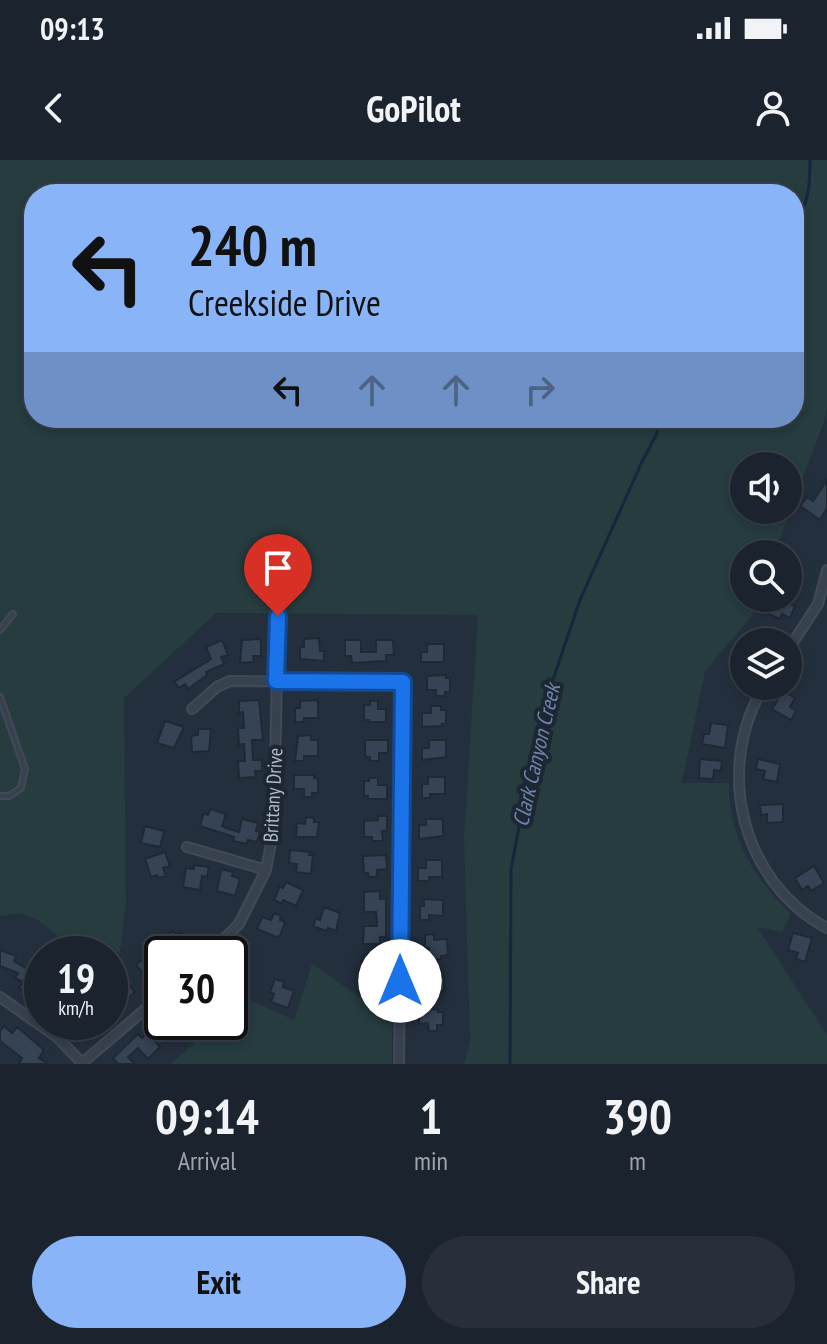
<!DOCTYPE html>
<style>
:root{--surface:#1b232e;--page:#282f3a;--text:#f1f3f6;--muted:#a0a4aa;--line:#39404a;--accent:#8ab4f8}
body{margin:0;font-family:"PT Sans Narrow",sans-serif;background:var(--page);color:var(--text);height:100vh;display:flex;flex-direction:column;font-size:30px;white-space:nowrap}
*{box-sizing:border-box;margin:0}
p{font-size:26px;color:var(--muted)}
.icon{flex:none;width:44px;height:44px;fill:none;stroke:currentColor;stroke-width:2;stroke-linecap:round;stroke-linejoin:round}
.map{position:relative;height:904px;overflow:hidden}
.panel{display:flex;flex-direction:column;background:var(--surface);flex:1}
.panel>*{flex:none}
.top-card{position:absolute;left:24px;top:24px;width:780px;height:244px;border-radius:32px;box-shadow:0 4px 12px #0003,0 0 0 2px var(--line);background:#8ab4f8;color:#111;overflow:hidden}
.buttons{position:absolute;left:730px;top:292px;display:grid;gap:16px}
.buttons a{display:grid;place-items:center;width:72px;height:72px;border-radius:50%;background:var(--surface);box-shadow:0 4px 12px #0003,0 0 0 2px var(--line);font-size:40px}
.speed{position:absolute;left:24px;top:776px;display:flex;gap:16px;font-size:40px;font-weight:700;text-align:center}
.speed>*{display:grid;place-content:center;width:104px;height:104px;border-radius:50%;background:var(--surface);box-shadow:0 4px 12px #0003,0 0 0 2px var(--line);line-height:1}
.speed small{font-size:20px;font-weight:400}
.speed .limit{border:4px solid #111;border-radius:12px;background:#fff;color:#111}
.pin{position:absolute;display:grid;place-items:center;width:68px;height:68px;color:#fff;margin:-82px -34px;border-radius:50% 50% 50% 0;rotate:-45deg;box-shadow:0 0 8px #0007}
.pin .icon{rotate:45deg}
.me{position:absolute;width:88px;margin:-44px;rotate:0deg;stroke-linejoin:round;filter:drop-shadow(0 0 6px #0008)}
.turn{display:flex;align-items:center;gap:28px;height:168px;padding:0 32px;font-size:36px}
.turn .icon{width:104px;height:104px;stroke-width:2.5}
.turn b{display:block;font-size:56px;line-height:68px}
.lanes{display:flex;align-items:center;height:76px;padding:0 32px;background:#0003;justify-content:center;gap:40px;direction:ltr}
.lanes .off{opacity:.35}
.eta{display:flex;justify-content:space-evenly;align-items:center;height:136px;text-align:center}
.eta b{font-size:48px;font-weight:700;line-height:56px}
.cta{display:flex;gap:16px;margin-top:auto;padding:16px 32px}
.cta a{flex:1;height:92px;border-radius:48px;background:var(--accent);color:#111;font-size:32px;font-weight:700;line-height:92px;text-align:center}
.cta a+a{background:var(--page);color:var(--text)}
.status{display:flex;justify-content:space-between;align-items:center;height:56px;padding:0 40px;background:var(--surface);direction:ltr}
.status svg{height:22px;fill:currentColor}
header{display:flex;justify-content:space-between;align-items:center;height:104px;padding:0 32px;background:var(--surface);font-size:36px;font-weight:700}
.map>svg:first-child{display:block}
.green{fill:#263c3f;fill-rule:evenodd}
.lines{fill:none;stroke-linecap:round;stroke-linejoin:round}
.stream{stroke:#17263c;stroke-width:3}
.building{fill:#364354;stroke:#1f2835;stroke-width:2}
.lane-casing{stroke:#414a57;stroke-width:8}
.street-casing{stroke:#414a57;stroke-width:12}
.lane{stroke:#38414e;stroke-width:4}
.street{stroke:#38414e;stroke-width:8}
.route-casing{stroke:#114b97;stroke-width:20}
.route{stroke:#1a73e8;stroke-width:14}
.labels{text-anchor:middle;stroke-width:8;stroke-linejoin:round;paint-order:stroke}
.street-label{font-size:20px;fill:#b4bcc9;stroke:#1d2633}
.water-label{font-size:22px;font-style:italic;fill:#6d86a8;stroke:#1d2633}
</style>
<div class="status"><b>09:13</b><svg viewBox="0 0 49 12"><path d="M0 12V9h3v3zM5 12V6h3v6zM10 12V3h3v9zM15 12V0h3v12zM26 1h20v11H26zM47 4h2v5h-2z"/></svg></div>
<header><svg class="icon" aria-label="back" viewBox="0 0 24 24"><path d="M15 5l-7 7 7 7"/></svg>GoPilot<svg class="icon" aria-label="person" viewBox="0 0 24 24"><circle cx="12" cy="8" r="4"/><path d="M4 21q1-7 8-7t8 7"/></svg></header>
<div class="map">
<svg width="827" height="904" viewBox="0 0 827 904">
<rect width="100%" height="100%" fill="#242f3e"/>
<path class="green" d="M0,0H827V246L825,259L774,394H744V438H758L752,456L705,511L682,623H729C728,675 754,719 791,754L782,772L757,767L827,875V904H464L470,881L464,678L478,455L216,453L124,538L126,742L120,792L76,791L38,760L20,753L0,756ZM34,34H794V258H34ZM744,306H788V350H744Z
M312,804L392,859V904H171L218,862H230V852L245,838L294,860Z"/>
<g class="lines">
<path class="stream" d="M794,65C809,44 810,25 810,0
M510,904L511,709L540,558L580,440L641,304L656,275L661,258"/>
</g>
<path class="building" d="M827,320V348L820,360L800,346L807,337L813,341Z
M775,438L795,446L790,458L782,454L780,459L768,454Z
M319,478L320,491H324V501L300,499V487H304V479Z
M261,479V496H253L254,502L240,503L242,480Z
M222,480L228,495L221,497L224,504L206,512L207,515L188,529L185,524L179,528L174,522L211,499L206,487Z
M345,480H361V492H376V480H393L394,495H386V501L352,503L351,496H345Z
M427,484H444V502H421V492H427Z
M446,515V518H450V532H445V536H436V530H427V516Z
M783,531L795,538L790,547L796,551L791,560L772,549Z
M259,540L263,580H252L253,600H262V611H255L256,617L239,618L238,601H245L244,584L239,585L238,568H244L243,552L239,553V541Z
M318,540V558H304V562H295V548H300V541Z
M370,541H378V549H386V562H369V560H364V545H370Z
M431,546H441V550H446V564H442L443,566L422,567V553H431Z
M165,561L184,567L174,588L157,583Z
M711,563L728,565L725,588L702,584L704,574H709Z
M198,569H211L209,591L192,592L191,576L198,575Z
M311,575V580H318V596H304V601H295L298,576Z
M365,580H388V593H379V601H370V597H365Z
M429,580H446V597L422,600V588H429Z
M700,599L722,601L721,611L714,610L713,619L699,618Z
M758,599L780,604L777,622L763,619L765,611L756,609Z
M294,615H314V618H318V633H312V637H304V629H294Z
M428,617H445V634H430V638H422V624H428Z
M369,618H378V625H387V639H368V636H364V621H369Z
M783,644V662L767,663V654L761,655L760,645Z
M210,649L226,654L222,666L226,668L239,672L242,659L258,663L256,671L260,672L257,682L248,680L247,684L233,681L234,677L200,666L204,653L208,655Z
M378,656H387V671H382L383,681H372V677H364V661L378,660Z
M306,657L314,658V662H319L317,677H296L297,663L305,664Z
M426,659H443V676L419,679V665H426Z
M145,666L164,671L160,687L141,683Z
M290,690L310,692L309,695H313L311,714L296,712L297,704L289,703Z
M165,692L170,706L163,708L166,716L158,718L157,715L151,717L145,699Z
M386,695L387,709L377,710V717H369L368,713H364L363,696Z
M426,700H442V717H429V721H418V708H426Z
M194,705L209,707L207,717L202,716L200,730L183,727L186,708L194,709Z
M814,706L824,723L811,731L808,726L802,730L795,718Z
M221,709L233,712L232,716L240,719L235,736L217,731Z
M286,722L303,730L296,746L283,740L282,744L274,740L280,726L283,728Z
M380,731V739L386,738V777H380V784H363L364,766H377L376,752H364V732Z
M424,739L443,740V756L429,755V760H420V746H424Z
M324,747L340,753L336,771L328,768L326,771L313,766L316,758L320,760Z
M274,753L281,756L280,760L285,762L280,776L276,777L257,769L262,757L271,760Z
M173,771L177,775L181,772L186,778L181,783L186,789L180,794H171L164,784L165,783L163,779Z
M793,773L812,778L805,802L796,799L798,793L788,790Z
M434,774V780L447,779L448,795L441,796V799L429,800V788H425V775Z
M0,790L16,796L14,801L42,818L31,835L19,828L23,822L15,818L18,813L0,806Z
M148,794L155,801L157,799L162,806L156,812L159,815L148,825L142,818L145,815L136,805Z
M375,797H382L384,812H380V821L370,822V818L362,819L361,801H375Z
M421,812H430V817L444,816V831L438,832V835H425Z
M121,816L135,832L128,838L125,835L120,840L110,830V826Z
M275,819L284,822L283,827L294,831L288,848L271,842L274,834L270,832Z
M438,849V852H443V865H437V871H429L428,863L419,864V850Z
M4,866L12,873L17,867L44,890L39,898L48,904H19L22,898L0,881V871Z
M147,873L160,887L148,899L138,888L128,897L135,904H118L113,898L138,874L142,878Z"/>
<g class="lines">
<g class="lane-casing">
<path id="lane" d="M0,470L13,454
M0,537L25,609L21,628L9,636H0"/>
</g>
<g class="street-casing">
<path id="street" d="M788,490L818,444L827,410
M764,526C714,608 741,722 827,768
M192,549L217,527L230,521L403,522L399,904
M187,687L266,710
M209,794L239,764L266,710L274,667L278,456
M0,837L57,877L83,904
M81,904L162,835"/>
</g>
<use href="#lane" class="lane"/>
<use href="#street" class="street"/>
</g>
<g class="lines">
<g class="route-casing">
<path id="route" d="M278,456L276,521L403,522L400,821"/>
</g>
<use href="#route" class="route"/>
</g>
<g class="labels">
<g class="street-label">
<text transform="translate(273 635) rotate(-87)" y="7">Brittany Drive</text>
</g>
<g class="water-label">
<text transform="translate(536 595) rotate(-77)" y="8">Clark Canyon Creek</text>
</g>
</g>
</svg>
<div class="buttons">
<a><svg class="icon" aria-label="sound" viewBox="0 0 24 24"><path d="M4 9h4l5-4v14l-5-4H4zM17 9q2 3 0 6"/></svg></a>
<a><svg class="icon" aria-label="search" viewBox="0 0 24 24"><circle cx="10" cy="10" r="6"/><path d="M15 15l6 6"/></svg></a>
<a><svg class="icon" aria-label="layers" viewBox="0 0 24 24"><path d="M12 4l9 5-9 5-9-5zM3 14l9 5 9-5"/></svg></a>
</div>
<div class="speed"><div>19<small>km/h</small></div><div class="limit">30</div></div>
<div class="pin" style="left:278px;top:456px;background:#d93025"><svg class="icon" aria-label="arrive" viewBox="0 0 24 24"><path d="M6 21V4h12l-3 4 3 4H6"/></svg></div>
<svg class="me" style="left:400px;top:821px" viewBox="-20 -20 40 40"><circle r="19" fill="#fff"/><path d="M0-13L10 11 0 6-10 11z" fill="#1a73e8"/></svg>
<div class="top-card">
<div class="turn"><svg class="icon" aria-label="left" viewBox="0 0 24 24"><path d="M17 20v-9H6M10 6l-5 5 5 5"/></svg><div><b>240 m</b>Creekside Drive</div></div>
<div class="lanes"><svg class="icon" aria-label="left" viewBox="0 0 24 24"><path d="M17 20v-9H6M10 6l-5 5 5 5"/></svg><svg class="icon off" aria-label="ahead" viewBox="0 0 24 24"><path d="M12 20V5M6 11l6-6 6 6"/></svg><svg class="icon off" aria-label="ahead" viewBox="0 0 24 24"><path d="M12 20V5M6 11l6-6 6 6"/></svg><svg class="icon off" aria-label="right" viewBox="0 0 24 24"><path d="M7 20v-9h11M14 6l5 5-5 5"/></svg></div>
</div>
</div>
<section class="panel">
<div class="eta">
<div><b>09:14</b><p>Arrival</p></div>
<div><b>1</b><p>min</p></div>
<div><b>390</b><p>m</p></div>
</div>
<div class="cta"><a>Exit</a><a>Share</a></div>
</section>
